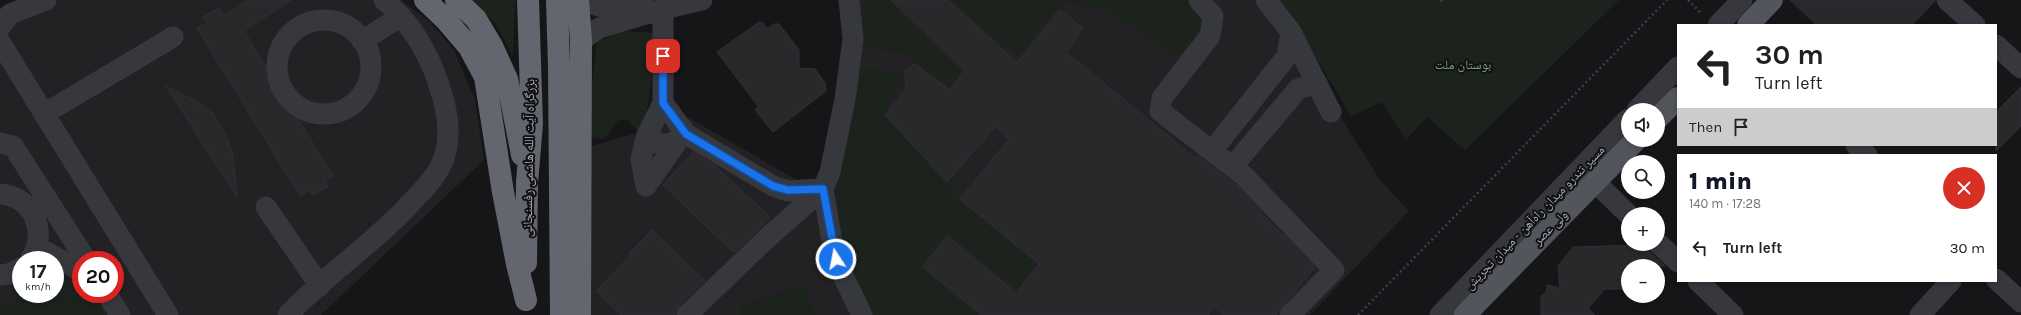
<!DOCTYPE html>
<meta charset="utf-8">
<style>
:root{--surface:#fff;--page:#f6f6f6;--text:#202124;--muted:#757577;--accent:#111827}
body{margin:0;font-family:Karla,"Noto Naskh Arabic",sans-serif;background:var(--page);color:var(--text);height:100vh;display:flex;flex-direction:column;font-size:15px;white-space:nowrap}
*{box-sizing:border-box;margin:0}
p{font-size:13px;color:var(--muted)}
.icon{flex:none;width:22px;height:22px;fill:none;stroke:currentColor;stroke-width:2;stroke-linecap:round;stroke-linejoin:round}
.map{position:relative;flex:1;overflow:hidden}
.details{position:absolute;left:1677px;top:154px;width:320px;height:128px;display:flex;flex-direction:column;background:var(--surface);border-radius:0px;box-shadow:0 2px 6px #0003}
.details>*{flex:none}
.top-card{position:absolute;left:1677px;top:24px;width:320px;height:122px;border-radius:0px;box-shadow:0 2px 6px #0003;background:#fff;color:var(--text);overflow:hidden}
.controls{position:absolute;left:1621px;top:103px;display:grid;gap:8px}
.controls a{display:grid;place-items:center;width:44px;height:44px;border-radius:50%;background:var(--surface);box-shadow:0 2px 6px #0003;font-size:20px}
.speed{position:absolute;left:12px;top:251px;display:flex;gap:8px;font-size:20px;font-weight:700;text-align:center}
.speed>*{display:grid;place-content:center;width:52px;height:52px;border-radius:50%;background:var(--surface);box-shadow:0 2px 6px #0003;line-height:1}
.speed small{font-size:10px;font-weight:400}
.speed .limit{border:6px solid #d22;background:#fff;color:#111}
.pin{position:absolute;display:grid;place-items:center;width:34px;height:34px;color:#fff;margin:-17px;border-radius:8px;box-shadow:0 2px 6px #0006}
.me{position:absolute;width:44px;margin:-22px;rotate:349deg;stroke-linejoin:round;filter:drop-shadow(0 0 3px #0008)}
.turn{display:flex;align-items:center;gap:14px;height:84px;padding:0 12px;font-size:18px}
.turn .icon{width:52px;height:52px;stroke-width:2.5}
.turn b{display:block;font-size:28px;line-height:34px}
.then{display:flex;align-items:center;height:38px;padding:0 12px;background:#0003;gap:8px;font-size:15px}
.round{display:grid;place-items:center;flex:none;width:42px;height:42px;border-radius:21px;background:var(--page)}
.headline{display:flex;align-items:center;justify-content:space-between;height:68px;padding:0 12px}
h1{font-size:24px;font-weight:800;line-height:30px;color:var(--accent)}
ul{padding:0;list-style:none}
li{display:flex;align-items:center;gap:12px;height:52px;padding:0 12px}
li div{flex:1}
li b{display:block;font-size:15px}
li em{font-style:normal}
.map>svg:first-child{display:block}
.built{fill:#222225;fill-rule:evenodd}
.green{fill:#1c231d}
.building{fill:#29292c;stroke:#303034}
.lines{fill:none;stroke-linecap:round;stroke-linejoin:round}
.path{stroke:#3d3f44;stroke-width:2.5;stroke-dasharray:2 3;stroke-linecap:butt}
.minor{stroke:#37383d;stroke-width:21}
.major{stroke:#53555c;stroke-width:22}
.highway{stroke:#63666e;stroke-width:22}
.route-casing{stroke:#114b97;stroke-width:10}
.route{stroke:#1a73e8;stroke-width:7}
.labels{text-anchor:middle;stroke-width:4;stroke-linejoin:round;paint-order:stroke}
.park-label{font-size:13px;fill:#7fa381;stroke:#111113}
.street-label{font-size:13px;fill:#a8adb8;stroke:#111113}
</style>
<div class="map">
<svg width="2021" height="315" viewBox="0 0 2021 315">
<rect width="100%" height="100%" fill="#161618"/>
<path class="built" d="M21,0H401L429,21L454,50L475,100L484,160L321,315H0V8ZM21,260H55V294H21ZM81,260H115V294H81Z
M855,0H1272L1351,134L1381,181L1409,211L1310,315H591L588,147L689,118L797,180L834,177Z"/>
<path class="green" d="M471,0H515L513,56L496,24Z
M864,0H899L893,7L962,71L947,92L909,54L864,48L862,15Z
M952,0H1192L1206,15L1201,25L1177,56L1105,9L1061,2L1018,57Z
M1279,0H1619L1465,150L1427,117L1406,140L1382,102L1351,116L1314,54Z
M620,31L658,33L645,125L638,131L627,119L618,121L604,139L590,138V100L597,43Z
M862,68L901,72L904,81L885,107L955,178L953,195L1037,264L1017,289L947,232L920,267L977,315H869L847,267L833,200Z
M55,271L81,280V294H101L114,315H0V307L17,302L12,279L21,272V294H55Z
M798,286L805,287L814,315H741L740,311L742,305Z"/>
<path class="building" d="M249,0H291L244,31L333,176L325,180L328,186L313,195L310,190L300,196L197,28L207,23L203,17L219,8L224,16Z
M891,0H948L1017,63L1060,10L1083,28L1066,52L1195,158L1197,155L1236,185L1261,211L1260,213L1271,222L1270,224L1286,237L1315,267L1276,315H1225L1214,307L1208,315H982L923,267L947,236L1016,293L1039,264L960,199L1009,139L995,127L947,182L885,115L906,89L905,70L915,64L950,90L965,70Z
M1790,0H1935V1L1912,25H1817Z
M759,22L763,23L767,29L774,24H779L799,50V68L815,69L825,83L826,91L773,132L755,110L759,107L717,52Z
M166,86L192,99L213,113L227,138L233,156L237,197Z
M2021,87V126L1996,151V112Z
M693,152L714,165L770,217L734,253L663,185Z
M652,230L705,281L679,306L675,315H621L596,291L631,255L629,253Z
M1640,245L1649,251L1665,266H1628V289H1605L1588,308L1595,315H1541V296L1546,293L1547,285L1560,288L1558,266L1573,247Z"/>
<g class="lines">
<path class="path" d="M1441,0L1444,4
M1688,0L1700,12
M1358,315L1667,0"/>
<path class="minor" d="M578,0L602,7L646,8
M1199,0L1213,16L1210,36L1162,98L1160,111L1244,176L1334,270L1290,315
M1266,0L1291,32L1331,112
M1947,0L1975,25
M277 67a47 47 0 1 1 94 0a47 47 0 1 1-94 0Z
M1718,25L1742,0
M0,27L10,14L46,0
M362,41L401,16
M581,41L599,28L663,9
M0,42L168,315
M1996,45L2021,68
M663,103V9L702,0
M663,103L686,134C673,145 659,149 647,135Z
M1637,110L1678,67
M44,114L173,37
M686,134L773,186L788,191L823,189L835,259L862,315
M647,135L641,159L646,186L677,142
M0,143L13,146L86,260
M1856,145L1867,155
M1212,151L1287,56L1291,32
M1233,166L1298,89L1317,83
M1595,182L1628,214
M0,194C34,196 49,234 30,260
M266,207L320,286
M1658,243L1678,262
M37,247L81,271
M0,275L9,274L21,268
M1996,279L2021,302
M1698,281L1733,315
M107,294L120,315
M288,315C325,275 372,245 409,205C420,193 434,180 441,165C454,139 447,108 438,82C427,50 410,22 384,0
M687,315L766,239L823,189L830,172L845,99L853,39L849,0
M1440,315L1628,119
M1920,315L1951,281"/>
<path class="major" d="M1748,25L1772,0
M1658,118L1678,98
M1465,315L1636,140"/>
<path class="highway" d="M425,0L446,20L469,47L485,77L503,192L517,264L526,300
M456,0L476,19L492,46L507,79L522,155
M557,0L559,67L561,315
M578,0L581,41L580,315
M526,263L527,182L532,124L528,0"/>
</g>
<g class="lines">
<g class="route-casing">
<path id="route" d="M663,56V103L686,134L773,186L788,190L823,189L836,259"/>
</g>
<use href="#route" class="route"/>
</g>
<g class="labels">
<g class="park-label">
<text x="1463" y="69">بوستان ملت</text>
</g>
<g class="street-label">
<text transform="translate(528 158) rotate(-89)" y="5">بزرگراه آیت الله هاشمی رفسنجانی</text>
<text transform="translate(1534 217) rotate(-46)" y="5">مسیر تندرو میدان راه‌آهن - میدان تجریش</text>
<text transform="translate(1550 227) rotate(-45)" y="5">ولی عصر</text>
</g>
</g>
</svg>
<div class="controls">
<a><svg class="icon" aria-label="sound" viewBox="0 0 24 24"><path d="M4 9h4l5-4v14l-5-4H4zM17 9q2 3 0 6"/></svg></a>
<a><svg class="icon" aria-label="search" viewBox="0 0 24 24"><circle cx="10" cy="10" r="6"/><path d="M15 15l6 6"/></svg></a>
<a>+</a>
<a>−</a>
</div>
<div class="speed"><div>17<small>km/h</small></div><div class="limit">20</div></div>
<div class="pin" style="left:663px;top:56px;background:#d93025"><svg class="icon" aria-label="arrive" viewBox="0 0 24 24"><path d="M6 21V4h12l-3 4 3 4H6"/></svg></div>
<svg class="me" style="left:836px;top:259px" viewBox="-20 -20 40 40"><circle r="17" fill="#1a73e8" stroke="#fff" stroke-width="3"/><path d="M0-11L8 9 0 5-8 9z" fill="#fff"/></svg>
<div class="top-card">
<div class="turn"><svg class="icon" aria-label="left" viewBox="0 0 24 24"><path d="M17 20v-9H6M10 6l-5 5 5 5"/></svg><div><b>30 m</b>Turn left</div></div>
<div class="then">Then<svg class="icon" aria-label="arrive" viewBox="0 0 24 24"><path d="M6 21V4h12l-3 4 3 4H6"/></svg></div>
</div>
<section class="details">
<div class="headline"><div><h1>1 min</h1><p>140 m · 17:28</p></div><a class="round" style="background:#d93025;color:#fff"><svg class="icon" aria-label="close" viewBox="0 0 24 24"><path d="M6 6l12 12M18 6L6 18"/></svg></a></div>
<ul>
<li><svg class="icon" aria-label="left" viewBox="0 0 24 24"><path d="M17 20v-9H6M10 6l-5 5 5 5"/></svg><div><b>Turn left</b></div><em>30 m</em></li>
</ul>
</section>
</div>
